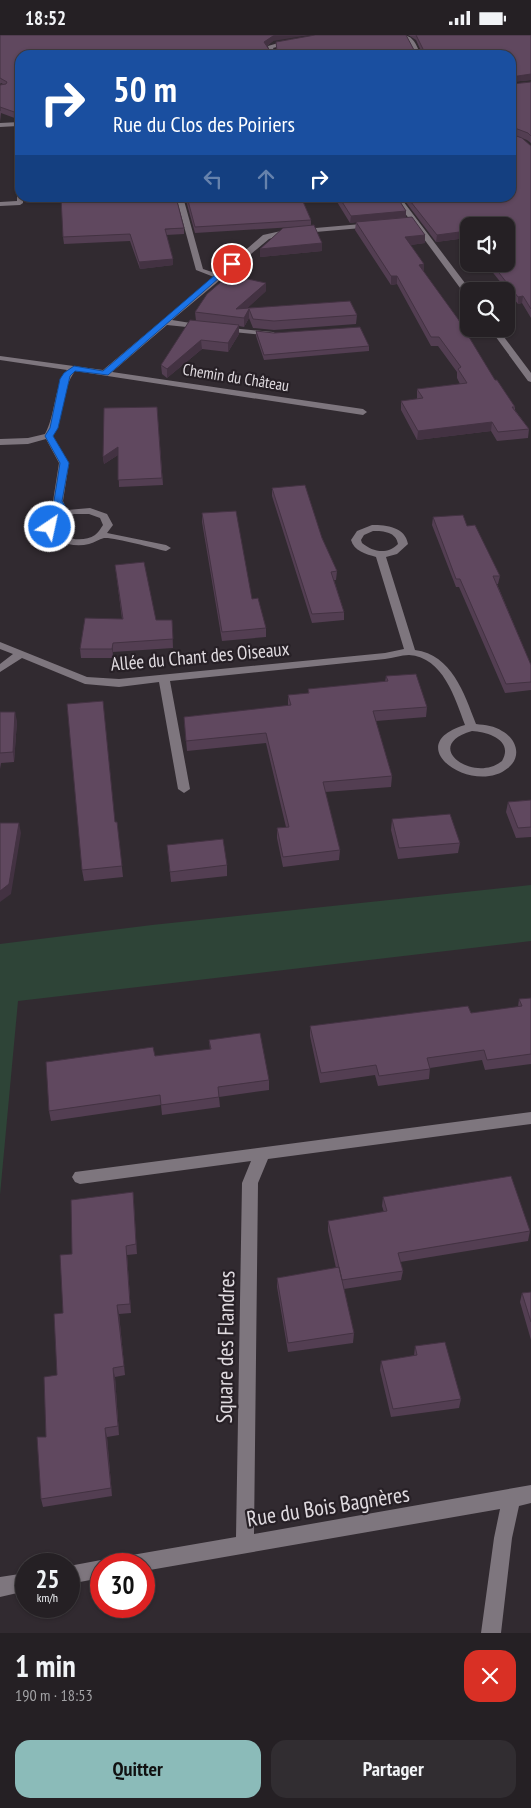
<!DOCTYPE html>
<html lang="fr">
<meta charset="utf-8">
<style>
:root{--surface:#252024;--page:#312d31;--text:#f1f3f6;--muted:#a3a3a6;--line:#423e41;--accent:#8bbbb9}
body{margin:0;font-family:"PT Sans Narrow",sans-serif;background:var(--page);color:var(--text);height:100vh;display:flex;flex-direction:column;font-size:19px;white-space:nowrap}
*{box-sizing:border-box;margin:0}
p{font-size:16px;color:var(--muted)}
.icon{flex:none;width:28px;height:28px;fill:none;stroke:currentColor;stroke-width:2;stroke-linecap:round;stroke-linejoin:round}
.map{position:relative;height:1598px;overflow:hidden}
.details{display:flex;flex-direction:column;background:var(--surface);flex:1}
.details>*{flex:none}
.hud{position:absolute;left:15px;top:15px;width:501px;height:152px;border-radius:15px;box-shadow:0 1px 4px #0004,0 0 0 1px var(--line);background:#1a4fa0;color:#fff;overflow:hidden}
.tools{position:absolute;left:460px;top:182px;display:grid;gap:10px}
.tools a{display:grid;place-items:center;width:55px;height:55px;border-radius:10px;background:var(--surface);box-shadow:0 1px 4px #0004,0 0 0 1px var(--line);font-size:25px}
.speed{position:absolute;left:15px;top:1518px;display:flex;gap:10px;font-size:25px;font-weight:700;text-align:center}
.speed>*{display:grid;place-content:center;width:65px;height:65px;border-radius:50%;background:var(--surface);box-shadow:0 1px 4px #0004,0 0 0 1px var(--line);line-height:1}
.speed small{font-size:12px;font-weight:400}
.speed .limit{border:8px solid #d22;background:#fff;color:#111}
.pin{position:absolute;display:grid;place-items:center;width:42px;height:42px;color:#fff;margin:-21px;border:2px solid #fff;border-radius:50%;box-shadow:0 1px 5px #0007}
.me{position:absolute;width:55px;margin:-28px;rotate:34deg;stroke-linejoin:round;filter:drop-shadow(0 0 4px #0008)}
.turn{display:flex;align-items:center;gap:18px;height:105px;padding:0 15px;font-size:22px}
.turn .icon{width:65px;height:65px;stroke-width:2.5}
.turn b{display:block;font-size:35px;line-height:42px}
.lanes{display:flex;align-items:center;height:48px;padding:0 15px;background:#0003;justify-content:center;gap:25px;direction:ltr}
.lanes .off{opacity:.35}
.round{display:grid;place-items:center;flex:none;width:52px;height:52px;border-radius:15px;background:var(--page)}
.head{display:flex;align-items:center;justify-content:space-between;height:85px;padding:0 15px}
h1{font-size:30px;font-weight:700;line-height:38px}
.primary-button{display:flex;gap:10px;margin-top:auto;padding:10px 15px}
.primary-button a{flex:1;height:58px;border-radius:15px;background:var(--accent);color:#111;font-size:20px;font-weight:700;line-height:58px;text-align:center}
.primary-button a+a{background:var(--page);color:var(--text)}
.status{display:flex;justify-content:space-between;align-items:center;height:35px;padding:0 25px;background:var(--surface);direction:ltr}
.status svg{height:14px;fill:currentColor}
.map>svg:first-child{display:block}
.green{fill:#2e4437}
.lines{fill:none;stroke-linecap:round;stroke-linejoin:round}
.minor{fill:#7e767e;fill-rule:evenodd}
.wall{fill:#533e52}
.shaded-wall{fill:#433242}
.building{fill:#60485f;stroke:#433242}
.route{fill:#1a73e8;stroke:#114b97}
.labels{text-anchor:middle;stroke-width:4.5;stroke-linejoin:round;paint-order:stroke}
.far-street-label{font-size:16px;fill:#e0dbe0;stroke:#272026}
.street-label{font-size:19px;fill:#e0dbe0;stroke:#272026}
.near-street-label{font-size:22px;fill:#e0dbe0;stroke:#272026}
</style>
<div class="status"><b>18:52</b><svg viewBox="0 0 49 12"><path d="M0 12V9h3v3zM5 12V6h3v6zM10 12V3h3v9zM15 12V0h3v12zM26 1h20v11H26zM47 4h2v5h-2z"/></svg></div>
<div class="map">
<svg width="531" height="1598" viewBox="0 0 531 1598">
<rect width="100%" height="100%" fill="#312a30"/>
<path class="green" d="M531,850V906L18,966L0,1160V909L152,890Z"/>
<g class="lines">
<path class="minor" d="M401,0C414,0 416,10 421,20H415L408,5Z
M292,4L294,7L273,13L276,20H270L268,11Z
M20,87V162H23V168L20,170L0,171V167L17,166L18,91L0,92V88Z
M176,162H183L203,234L218,239L263,200L281,196L373,188L377,190L373,192L281,200L269,204L172,285L203,290L207,292L206,294L167,290L112,337L363,374L367,377L363,380L75,336C61,355 64,381 53,401L69,428L63,466L67,475L90,473L107,479L113,490L107,498L166,510L171,513L166,516C153,513 114,502 104,503C99,504 94,508 89,509C72,513 52,507 46,490L53,481L59,478L53,466L59,428L46,404L28,409L0,410V404L28,403L45,399C56,379 53,354 67,335L0,325V321L103,335L214,242L196,235ZM74,479H89L100,483L103,490C101,493 98,498 95,500C83,508 61,505 56,491L60,485Z
M393,162H400L471,256H469V261H466Z
M220,292L273,297L277,299L273,301L223,296H220Z
M490,294H498L531,338V347L528,346Z
M372,490C387,490 405,492 408,509L397,519L386,522L415,615C452,620 464,658 476,689C485,690 495,691 502,696C517,704 522,722 508,733C473,762 398,710 465,690C455,663 443,622 409,620C401,620 393,623 385,624L170,646L190,754L184,758L178,754L159,647L119,652L85,649L22,623L0,637V629L13,619L0,614V607L87,642L119,644L385,618L404,614L376,522C366,519 354,516 351,505L357,496ZM373,496C384,496 396,497 398,509C387,520 373,517 362,508L361,505L364,500ZM472,696C488,697 514,705 502,726C474,749 420,711 472,696Z
M531,1077V1089L268,1124L258,1148L254,1499L531,1450V1468L519,1471L512,1503L501,1598H481L494,1503L500,1474L144,1536V1529H123L125,1522L132,1520L236,1502L242,1148L251,1126L80,1149L75,1147L72,1142L75,1137Z
M101,1525L108,1529H101V1543L69,1549V1531Z
M26,1538V1556L0,1562V1542Z"/>
</g>
<path class="wall" d="M0,0L273,6L267,11L270,16H276V7L421,16L416,5L408,0H531V45L511,47L20,20V85L1,78L0,87V50L3,49L1,48L0,49Z
M511,47L512,49L531,47V108L527,105L511,99Z
M531,111V283L522,268L518,269L486,229H506L469,191V207L466,203L436,207L402,162H511Z
M185,162H301L311,185V191L322,208V216L260,222V214L293,192L195,198Z
M334,162H397L406,176V182L425,200V208L410,210L424,237L495,345L515,372V375L529,394L528,403L497,406L491,396L417,405L401,375V366L417,364V354L460,349L457,343V337L438,311H431L397,249L391,250L355,195L356,187L350,188Z
M184,193V199L166,200L173,224V230L140,234L130,206L64,209L63,202Z
M266,256L247,273L357,280L356,289L274,295L253,293L249,283L244,292L239,291V299L228,317L202,314L167,343L162,339L161,330L196,286L195,277Z
M256,296L369,311V316L264,325L256,301Z
M157,372L163,450L119,452L118,420L104,429L103,422Z
M272,453L322,503L337,536L336,545H334L344,577V585L312,588L272,461Z
M202,478L252,564L266,593V602L222,606L202,487Z
M433,482L467,491L500,541L498,549H497L531,630V655L505,658L459,552H456L432,490Z
M115,530L156,585H172L173,613L113,617V623H81L80,614L122,584Z
M386,641L427,672L426,682L376,686L392,741L391,752L325,757L340,815L339,825L283,832L277,803V793L286,792L266,708L187,716L184,682L288,671V660L308,658V654L385,647Z
M0,677L17,686L14,727L1,728L0,734Z
M531,765V802L516,803L506,777L508,767Z
M392,784L460,808L458,818L398,824L391,795Z
M115,787H117L123,842L84,846L82,835Z
M167,810L227,830V841L171,847Z
M531,963V1029L485,1035L482,1025L430,1033L429,1044L378,1051L375,1040L320,1048L310,1001V991L471,978L518,972L519,964Z
M209,1005L269,1045V1055L219,1062L220,1072L162,1080L161,1070L51,1086L49,1076L155,1021L210,1015Z
M133,1157L137,1219L127,1220L131,1278L119,1279L125,1340L115,1342L119,1400L107,1402L112,1461L43,1472L41,1464L46,1402L57,1340L63,1278L72,1219Z
M383,1162L530,1196L528,1206L400,1227L403,1236L401,1245L344,1254L354,1298L353,1308L288,1317L277,1252V1243L336,1233L328,1196V1186L384,1177L382,1171Z
M531,1257V1305L520,1267L522,1258Z
M415,1311L461,1364L459,1373L391,1382L380,1335L381,1326L414,1321Z"/>
<path class="shaded-wall" d="M276,0H310L273,6L264,13V7L273,1Z
M531,39V45L511,47V41Z
M406,176V182L350,188L351,181Z
M467,196L466,203L436,207L437,200Z
M425,200V208L404,211L405,202Z
M322,208V216L260,222V214Z
M173,224V230L140,234L139,227Z
M424,229V238L419,230Z
M391,241H397V249L391,250Z
M266,248V256L238,282L236,274Z
M523,261L522,268L518,269V262Z
M249,274V283L244,292V283Z
M239,290V299L228,317V308Z
M201,305L202,314L167,343V334Z
M492,387L491,396L417,405L418,396Z
M118,412V420L104,429L103,422Z
M113,608V623L112,614Z
M15,677L17,686L14,727L13,717Z
M19,788L21,798L11,859L0,867V856Z
M133,1157L134,1167L137,1219L136,1209Z
M126,1211L127,1220L131,1278L130,1269Z
M117,1270L119,1279L125,1340L124,1331Z
M113,1333L115,1342L119,1400L118,1391Z
M105,1393L107,1402L112,1461L111,1453Z"/>
<path class="building" d="M0,0H276L273,1L264,7L270,16H277L276,7L315,0H406L414,15L423,16V14L416,0H531V39L511,42V20H20V79L0,72V76V50L6,49L7,47L0,43Z
M511,47L512,49L531,47V101L528,98L512,92L511,93Z
M511,99L522,103L531,111V274L523,261L518,262L492,229H506V191H469V199L467,196L437,200L407,162H511Z
M61,162H176L184,193L165,194L173,224L139,227L130,199L63,202Z
M187,162H301L311,185L195,192Z
M339,162H397L406,176L351,181Z
M412,182L425,200L405,202L424,229L419,230L458,284L495,345H497L515,372H512L529,394L498,397L492,387L418,396L401,366L423,363L417,354L467,348L458,334L461,332L439,302H431L397,241H391L356,187Z
M314,190L322,208L260,214L283,193Z
M229,240L266,248L236,274L350,266L357,280L274,286L253,284L249,274L244,283L195,277L207,259Z
M190,285L239,290L228,308L201,305L167,334L161,330Z
M360,292L369,311L264,320L256,296L274,298Z
M157,372L162,443L118,445V412L103,422L104,373Z
M305,450L322,503L337,536L331,537L344,577L312,579L272,453Z
M236,476L252,564L258,563L266,593L222,597L202,478Z
M463,480L467,491L475,490L500,541H493L531,630V647L506,649L460,544H456L433,482Z
M144,527L156,585H172L173,604L113,608L112,614H80L85,583L123,584L115,530Z
M416,639L427,672L373,676L392,741L323,747L340,815L283,822L277,793L289,792L266,698L186,706L184,682L291,670L288,660L309,658L308,654L388,646L386,641Z
M103,666L115,787H117L122,831L82,835L67,669Z
M0,677H15L13,717L0,718Z
M531,765V792L518,793L508,767Z
M450,779L460,808L399,813L392,784Z
M0,788H19L9,849L0,856Z
M223,804L227,830L170,837L167,810Z
M531,963V1019L487,1025L484,1015L427,1023L430,1034L379,1041L376,1030L321,1038L310,991L468,971L471,978L522,971L519,964Z
M260,998L269,1045L218,1052L219,1062L161,1070L160,1060L49,1076L46,1027L153,1012L155,1021L211,1014L209,1005Z
M511,1141L530,1196L398,1218L403,1236L342,1245L328,1186L387,1176L383,1162Z
M133,1157L136,1209L126,1211L130,1269L117,1270L124,1331L113,1333L118,1391L105,1393L111,1453L41,1464L37,1402H46L44,1342L57,1340L54,1279L63,1278L60,1220L72,1219L71,1165Z
M339,1232L354,1298L288,1308L277,1243Z
M531,1257V1287L522,1258Z
M445,1307L461,1364L393,1374L381,1326L417,1320L415,1311Z"/>
<path class="route" d="M229,228L235,229L108,340L75,336L70,341L58,393L53,401L69,428L62,466L69,478L56,488L53,494H47L46,492L48,485L59,477L54,466L60,428L45,401L50,393L60,344L64,338L74,331L103,336Z"/>
<g class="labels">
<g class="far-street-label">
<text transform="translate(236 342) rotate(9)" y="6">Chemin du Château</text>
</g>
<g class="street-label">
<text transform="translate(200 621) rotate(-5)" y="7">Allée du Chant des Oiseaux</text>
</g>
<g class="near-street-label">
<text transform="translate(225 1312) rotate(-89)" y="8">Square des Flandres</text>
<text transform="translate(328 1471) rotate(-9)" y="8">Rue du Bois Bagnères</text>
</g>
</g>
</svg>
<div class="tools">
<a><svg class="icon" aria-label="sound" viewBox="0 0 24 24"><path d="M4 9h4l5-4v14l-5-4H4zM17 9q2 3 0 6"/></svg></a>
<a><svg class="icon" aria-label="search" viewBox="0 0 24 24"><circle cx="10" cy="10" r="6"/><path d="M15 15l6 6"/></svg></a>
</div>
<div class="speed"><div>25<small>km/h</small></div><div class="limit">30</div></div>
<div class="pin" style="left:232px;top:229px;background:#d93025"><svg class="icon" aria-label="arrive" viewBox="0 0 24 24"><path d="M6 21V4h12l-3 4 3 4H6"/></svg></div>
<svg class="me" style="left:50px;top:492px" viewBox="-20 -20 40 40"><circle r="17" fill="#1a73e8" stroke="#fff" stroke-width="3"/><path d="M0-11L8 9 0 5-8 9z" fill="#fff"/></svg>
<div class="hud">
<div class="turn"><svg class="icon" aria-label="right" viewBox="0 0 24 24"><path d="M7 20v-9h11M14 6l5 5-5 5"/></svg><div><b>50 m</b>Rue du Clos des Poiriers</div></div>
<div class="lanes"><svg class="icon off" aria-label="left" viewBox="0 0 24 24"><path d="M17 20v-9H6M10 6l-5 5 5 5"/></svg><svg class="icon off" aria-label="ahead" viewBox="0 0 24 24"><path d="M12 20V5M6 11l6-6 6 6"/></svg><svg class="icon" aria-label="right" viewBox="0 0 24 24"><path d="M7 20v-9h11M14 6l5 5-5 5"/></svg></div>
</div>
</div>
<section class="details">
<div class="head"><div><h1>1 min</h1><p>190 m · 18:53</p></div><a class="round" style="background:#d93025;color:#fff"><svg class="icon" aria-label="close" viewBox="0 0 24 24"><path d="M6 6l12 12M18 6L6 18"/></svg></a></div>
<div class="primary-button"><a>Quitter</a><a>Partager</a></div>
</section>
